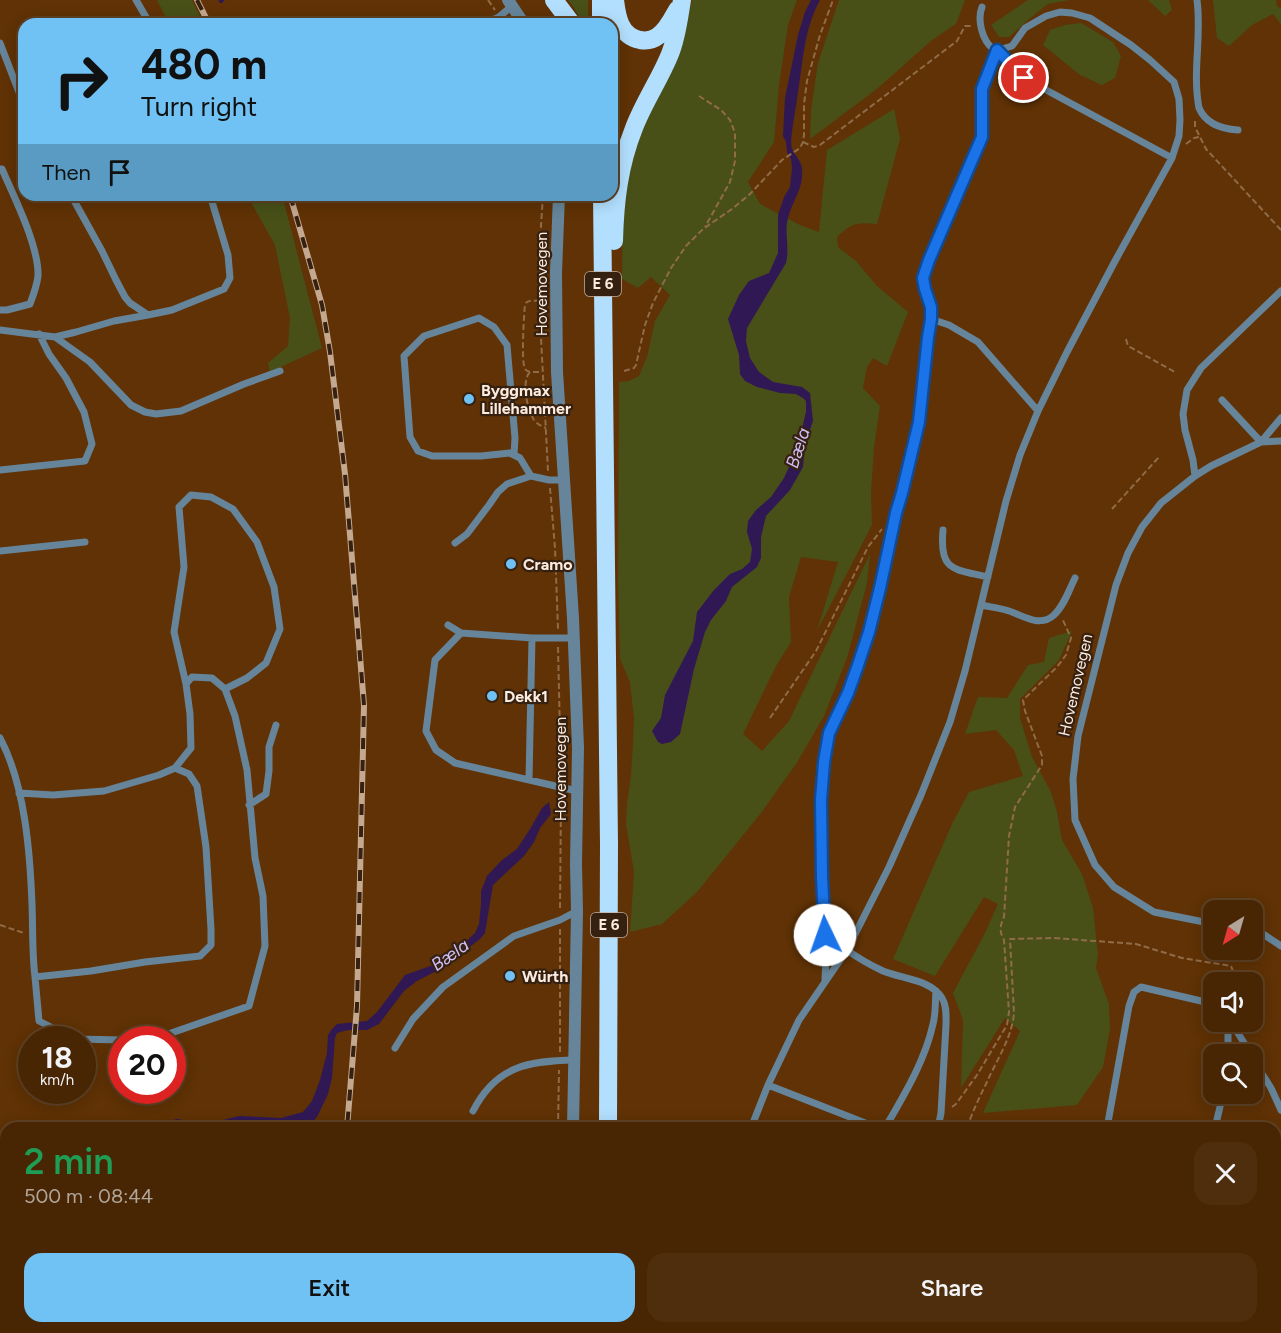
<!DOCTYPE html>
<meta charset="utf-8">
<style>
:root{--surface:#482604;--page:#4f2e0e;--text:#f1f3f6;--muted:#b1a59a;--line:#604326;--accent:#70c2f4}
body{margin:0;font-family:Figtree,sans-serif;background:var(--page);color:var(--text);height:100vh;display:flex;flex-direction:column;font-size:22px;white-space:nowrap}
*{box-sizing:border-box;margin:0}
p{font-size:20px;color:var(--muted)}
.icon{flex:none;width:33px;height:33px;fill:none;stroke:currentColor;stroke-width:2;stroke-linecap:round;stroke-linejoin:round}
.map{position:relative;flex:1;overflow:hidden}
.sheet{position:absolute;left:0px;top:1122px;width:1281px;height:212px;display:flex;flex-direction:column;background:var(--surface);border-radius:18px 18px 0 0;box-shadow:0 3px 15px #0003,0 0 0 2px var(--line)}
.sheet>*{flex:none}
.top-card{position:absolute;left:18px;top:18px;width:600px;height:183px;border-radius:18px;box-shadow:0 3px 15px #0003,0 0 0 2px var(--line);background:#70c2f4;color:#111;overflow:hidden}
.needle{width:39px;rotate:217deg}
.buttons{position:absolute;left:1203px;top:900px;display:grid;gap:12px}
.buttons a{display:grid;place-items:center;width:60px;height:60px;border-radius:12px;background:var(--surface);box-shadow:0 3px 15px #0003,0 0 0 2px var(--line);font-size:30px}
.speed{position:absolute;left:18px;top:1026px;display:flex;gap:12px;font-size:30px;font-weight:700;text-align:center}
.speed>*{display:grid;place-content:center;width:78px;height:78px;border-radius:50%;background:var(--surface);box-shadow:0 3px 15px #0003,0 0 0 2px var(--line);line-height:1}
.speed small{font-size:15px;font-weight:400}
.speed .limit{border:9px solid #d22;background:#fff;color:#111}
.pin{position:absolute;display:grid;place-items:center;width:51px;height:51px;color:#fff;margin:-26px;border:3px solid #fff;border-radius:50%;box-shadow:0 2px 6px #0007}
.me{position:absolute;width:66px;margin:-33px;rotate:357deg;stroke-linejoin:round;filter:drop-shadow(0 0 4px #0008)}
.turn{display:flex;align-items:center;gap:21px;height:126px;padding:0 24px;font-size:27px}
.turn .icon{width:78px;height:78px;stroke-width:2.5}
.turn b{display:block;font-size:42px;line-height:51px}
.then{display:flex;align-items:center;height:57px;padding:0 24px;background:#0003;gap:12px;font-size:22px}
.round{display:grid;place-items:center;flex:none;width:63px;height:63px;border-radius:18px;background:var(--page)}
.headline{display:flex;align-items:center;justify-content:space-between;height:102px;padding:0 24px}
h1{font-size:36px;font-weight:600;line-height:45px;color:#1e9e55}
.cta{display:flex;gap:12px;margin-top:auto;padding:12px 24px}
.cta a{flex:1;height:69px;border-radius:18px;background:var(--accent);color:#111;font-size:24px;font-weight:600;line-height:69px;text-align:center}
.cta a+a{background:var(--page);color:var(--text)}
.map>svg:first-child{display:block}
.green{fill:#485018}
.water{fill:#301855}
.lines{fill:none;stroke-linecap:round;stroke-linejoin:round}
.stream{stroke:#301855;stroke-width:4}
.path{stroke:#906b48;stroke-width:2;stroke-dasharray:6 3;stroke-linecap:butt}
.lane{stroke:#66859a;stroke-width:7}
.street{stroke:#66859a;stroke-width:12}
.highway{stroke:#b2dffd;stroke-width:18}
.rail-casing{stroke:#c4a88f;stroke-width:6}
.rail{stroke:#362111;stroke-width:4;stroke-dasharray:11;stroke-linecap:butt}
.route-casing{stroke:#114b97;stroke-width:15}
.route{stroke:#1a73e8;stroke-width:10}
.poi-dot{fill:#70c2f4;stroke:#362111;stroke-width:2}
.labels{text-anchor:middle;stroke-width:4.5;stroke-linejoin:round;paint-order:stroke}
.shield{fill:#362111;stroke:#c1afa1;stroke-width:1.5}
.shield-label{font-size:15px;font-weight:bold;fill:#fdecdf}
.street-label{font-size:16px;fill:#fdecdf;stroke:#362111}
.poi-label{font-size:16px;font-weight:bold;fill:#fdecdf;stroke:#362111;text-anchor:start}
.water-label{font-size:18px;font-style:italic;fill:#cebef7;stroke:#362111}
</style>
<div class="map">
<svg width="1281" height="1333" viewBox="0 0 1281 1333">
<rect width="100%" height="100%" fill="#603205"/>
<path class="green" d="M157,0H192L204,24H169Z
M568,0H588V24H583L573,6Z
M692,0H797L788,25L779,85L774,142L748,182L760,204L800,225L819,232L827,150L894,109L900,139L877,224C857,222 851,223 837,237L838,247L856,261L877,286L908,312L887,366L873,358L867,367L863,388L880,406L874,447L871,494L872,525L817,631L838,562L801,557L789,597L791,642L776,666L743,734L762,751L789,721L870,554L867,583L847,658L824,716L796,764L761,813L697,892L662,924L630,932L634,872L626,824L627,804L631,775L633,744L634,719L630,682L620,659L618,581L619,382L629,381L639,376L647,357L655,321L670,295L651,277L638,288L622,279L623,208L626,169L688,16Z
M839,0H965L956,24L932,40L878,88L810,139L811,110L818,63Z
M1028,0H1069L1048,4L1029,19L1009,37H999L991,25Z
M1148,0H1169L1172,10L1165,16Z
M1213,0H1276L1277,6L1281,9V24L1273,14L1252,25L1229,46L1217,38Z
M1081,23L1113,42L1121,56L1115,78L1102,85L1080,75L1043,45L1050,30L1065,25Z
M247,195H282L322,348L270,372L268,363L288,346L290,318L275,245Z
M1072,631L1059,660L1020,699V718L1032,757L1051,792L1057,812L1062,840L1082,874L1093,908L1098,954L1096,968L1109,1004L1110,1029L1103,1067L1077,1105L983,1113L1020,1031L1005,1018L961,1088L963,1020L953,993L985,933L998,904L984,897L935,976L893,959L952,824L969,792L1023,776L1014,750L996,730L965,734L978,697L1007,698L1028,665L1044,662L1049,638Z
M78,1328H229L228,1333H77Z
M275,1328H317L316,1333H269L273,1332Z"/>
<path class="water" d="M811,0H820C803,31 803,65 797,99C796,109 789,141 792,149C795,156 802,161 802,170C804,188 792,201 788,218C784,233 790,247 786,263L747,328L746,341L750,358L759,372L773,382L802,387L810,393L813,421L805,445L803,467L790,490L766,516L761,537V558L757,567L732,587L726,601L711,620L705,632L694,669L680,734L671,742L662,744L658,742L652,731L661,718L665,695L693,641L697,612L714,590L730,574L742,569L750,562L752,549L747,532L748,521L756,510L771,497L784,478L797,449L806,412V401L803,398L796,394L780,393L757,387L745,381L740,374L739,355L728,319L739,295L749,281L769,273L778,253V215L784,197L790,187L792,168L791,159L787,152L786,142L783,136L785,98L798,35L805,12Z
M549,802L551,814L540,828L534,842L524,856L493,885L485,933L480,939L444,967L417,981L404,991L379,1024L367,1030H348L337,1033L335,1038L332,1078L328,1094L317,1117L312,1122L299,1125L268,1128H156L162,1123L177,1119L208,1124L239,1116L281,1118L303,1112L312,1101L320,1080L327,1053L328,1035L332,1029L337,1024L367,1021L377,1012L405,975L433,965L459,948L475,933L479,924L481,904V891L487,876L502,860L517,849L530,829L542,808Z"/>
<g class="lines">
<path class="stream" d="M221,1L222,0"/>
<path class="path" d="M488,0L495,10
M699,96L721,110L730,120L735,133V161L730,182L705,227
M1195,121V127L1206,149L1281,230
M803,142L814,147L820,145L957,41L965,26H971
M1186,144L1194,138L1199,137
M543,195L540,241V319L548,471
M1126,339L1128,346L1175,372
M624,371L634,368L636,365L645,325L653,303L671,268L686,246L703,229L732,209L750,194L782,160L800,148L803,142L804,135V104L807,81L820,35L833,0
M530,372C521,381 527,409 534,420C537,424 541,426 546,428
M539,372C534,372 528,373 525,369C521,363 524,313 525,304C528,299 535,301 540,301
M550,488L555,548L558,629
M1112,509L1159,457
M558,647L561,776
M770,718L816,651L868,547L882,529
M560,908L561,797
M0,925L24,933
M560,1052V929
M952,1107L956,1104L977,1075L1007,1025L1009,1012L1004,940C999,931 1000,926 1004,917L1009,836L1015,807L1042,765V756L1025,711L1023,700L1057,667L1066,655L1071,638L1062,618
M558,1128L559,1070
M967,1128C972,1113 979,1098 986,1084C996,1061 1012,1038 1014,1013L1010,939L1054,938L1136,944L1182,958L1231,966L1234,974L1233,982
M0,1206L6,1215
M770,1328L773,1333
M554,1333V1328
M669,1333L670,1328"/>
<path class="lane" d="M136,0L150,24
M1197,0C1202,37 1192,71 1199,108C1206,124 1221,129 1238,130
M484,24L499,17L512,6
M0,43L24,105
M0,169H2C14,197 39,246 38,276C37,285 33,296 30,304L7,310H0
M71,195L102,251L116,280L125,297L130,303L148,315L172,310L224,289L230,278L228,255L210,195
M931,319L949,325L978,342L1038,411
M0,330L55,337L90,362L131,405L145,412L156,414L181,411L244,384L280,371
M55,337L76,332L114,321L148,315
M1222,400L1261,442
M1261,442L1281,418
M514,455L515,438L507,345L494,327L479,318L424,336L404,356L410,437L418,451L432,456H481L510,453L520,458L531,476L549,480H563
M0,470L85,461L92,444L84,412L66,378L49,354L39,334
M1195,476L1193,460L1185,430L1183,414L1187,390L1201,368L1281,291
M943,530C939,572 954,569 988,577
M455,543L467,534L489,505L498,492L507,484L531,476
M0,551L85,542
M981,605C990,607 1000,608 1009,611C1024,616 1040,628 1054,615C1064,606 1069,590 1075,578
M448,625L461,633L532,638H574
M461,633L435,660L426,731L436,750L455,763L577,791
M186,684L174,632L184,567L179,507L191,495L211,497L233,509L257,542L274,587L280,629L266,663L247,678L225,689
M0,738C25,785 30,852 32,904C33,929 32,953 35,977L91,971L145,962L200,956L211,945V929L206,847L197,786L189,774L175,768
M529,780L532,638
M19,793L53,795L104,791L159,775L175,768L191,748L190,714L186,684L192,677L212,678L225,689L235,716L247,770L255,858L263,896L265,946L249,1006L151,1040
M249,805L266,794L269,771V747L276,725
M1214,924L1154,912L1114,887L1095,865L1075,820L1073,779L1078,736L1116,585L1128,553L1142,527L1161,503L1195,476L1211,466L1261,442L1281,441
M1252,932L1263,934L1281,946
M847,950C858,958 870,965 883,971C902,979 930,979 942,998C947,1006 946,1016 946,1025L941,1113L938,1128
M35,977L39,1021L74,1039L122,1040
M825,981L826,954L822,878L821,800L824,762L829,733L848,693L857,668L869,632L880,588L896,513L919,422L928,337L931,319V307L925,289L923,278L929,260L982,137L983,89L997,50L1024,78L1172,158
M1228,1022V1054
M1231,1022L1251,1054
M395,1048L413,1019L443,987L514,936L560,920L577,911
M1252,1058L1271,1088L1281,1110
M768,1085L878,1128
M473,1111C496,1066 528,1061 575,1060
M751,1128L768,1085L799,1020L847,950L889,867L921,795L950,722L965,671L1006,501L1020,455L1038,411L1067,352L1115,261L1172,158L1179,136L1180,120L1179,99L1174,82L1150,60L1131,45L1090,18L1072,13L1060,12L1046,16L1025,28L1012,46L1002,49H993C982,40 977,20 982,7
M885,1128C904,1095 925,1061 933,1024C936,1013 935,1002 936,991
M1107,1128L1129,1006L1134,992L1141,987L1214,1004
M1215,1128L1223,1094
M1275,1188L1281,1190
M1275,1289L1279,1287L1281,1283
M489,1328L491,1333
M370,1333L377,1328
M706,1333L708,1328
M829,1333L831,1328"/>
<path class="street" d="M508,0L524,24
M559,195L556,273L557,372L573,618L578,748L576,864L577,911L573,1128
M0,1258L6,1261
M569,1333V1328"/>
<path class="highway" d="M554,0L572,24
M601,0V24
M615,0C617,17 620,36 640,40C646,41 653,40 658,36C667,30 672,19 677,10
M602,195L609,844L608,1128
M614,241C615,201 619,166 634,128C644,102 660,79 670,54C677,37 679,18 682,0
M601,1333L602,1328"/>
<g class="rail-casing">
<path id="rail" d="M197,0L209,24
M290,195L322,305L330,352L345,474L364,705L357,1006L347,1128
M330,1333L331,1328"/>
</g>
<use href="#rail" class="rail"/>
</g>
<g class="lines">
<g class="route-casing">
<path id="route" d="M825,935L822,878L821,800L824,762L829,733L848,693L857,668L869,632L880,588L896,513L902,493L919,422L928,337L931,319V307L925,289L923,278L929,260L982,137V89L997,50L1024,78"/>
</g>
<use href="#route" class="route"/>
</g>
<g class="poi-dot">
<circle cx="469" cy="399" r="6"/>
<circle cx="511" cy="564" r="6"/>
<circle cx="492" cy="696" r="6"/>
<circle cx="510" cy="976" r="6"/>
</g>
<g class="labels">
<g class="shield">
<rect x="585" y="272" width="36" height="24" rx="4.5"/>
<rect x="591" y="913" width="36" height="24" rx="4.5"/>
</g>
<g class="shield-label">
<text x="603" y="289">E 6</text>
<text x="609" y="930">E 6</text>
</g>
<g class="street-label">
<text transform="translate(541 284) rotate(-90)" y="6">Hovemovegen</text>
<text transform="translate(1075 685) rotate(-77)" y="6">Hovemovegen</text>
<text transform="translate(560 769) rotate(-90)" y="6">Hovemovegen</text>
</g>
<g class="poi-label">
<text x="481" y="396">Byggmax<tspan x="481" dy="18">Lillehammer</tspan></text>
<text x="523" y="570">Cramo</text>
<text x="504" y="702">Dekk1</text>
<text x="522" y="982">Würth</text>
</g>
<g class="water-label">
<text transform="translate(798 448) rotate(-72)" y="6">Bæla</text>
<text transform="translate(450 955) rotate(-35)" y="6">Bæla</text>
</g>
</g>
</svg>
<div class="buttons">
<a><svg class="needle" viewBox="-14 -14 28 28"><path d="M0-13l5 13h-10z" fill="#e53935"/><path d="M0 13l5-13h-10z" fill="#b1a59a"/></svg></a>
<a><svg class="icon" aria-label="sound" viewBox="0 0 24 24"><path d="M4 9h4l5-4v14l-5-4H4zM17 9q2 3 0 6"/></svg></a>
<a><svg class="icon" aria-label="search" viewBox="0 0 24 24"><circle cx="10" cy="10" r="6"/><path d="M15 15l6 6"/></svg></a>
</div>
<div class="speed"><div>18<small>km/h</small></div><div class="limit">20</div></div>
<div class="pin" style="left:1024px;top:78px;background:#d93025"><svg class="icon" aria-label="arrive" viewBox="0 0 24 24"><path d="M6 21V4h12l-3 4 3 4H6"/></svg></div>
<svg class="me" style="left:825px;top:935px" viewBox="-20 -20 40 40"><circle r="19" fill="#fff"/><path d="M0-13L10 11 0 6-10 11z" fill="#1a73e8"/></svg>
<div class="top-card">
<div class="turn"><svg class="icon" aria-label="right" viewBox="0 0 24 24"><path d="M7 20v-9h11M14 6l5 5-5 5"/></svg><div><b>480 m</b>Turn right</div></div>
<div class="then">Then<svg class="icon" aria-label="arrive" viewBox="0 0 24 24"><path d="M6 21V4h12l-3 4 3 4H6"/></svg></div>
</div>
<section class="sheet">
<div class="headline"><div><h1>2 min</h1><p>500 m · 08:44</p></div><a class="round"><svg class="icon" aria-label="close" viewBox="0 0 24 24"><path d="M6 6l12 12M18 6L6 18"/></svg></a></div>
<div class="cta"><a>Exit</a><a>Share</a></div>
</section>
</div>
